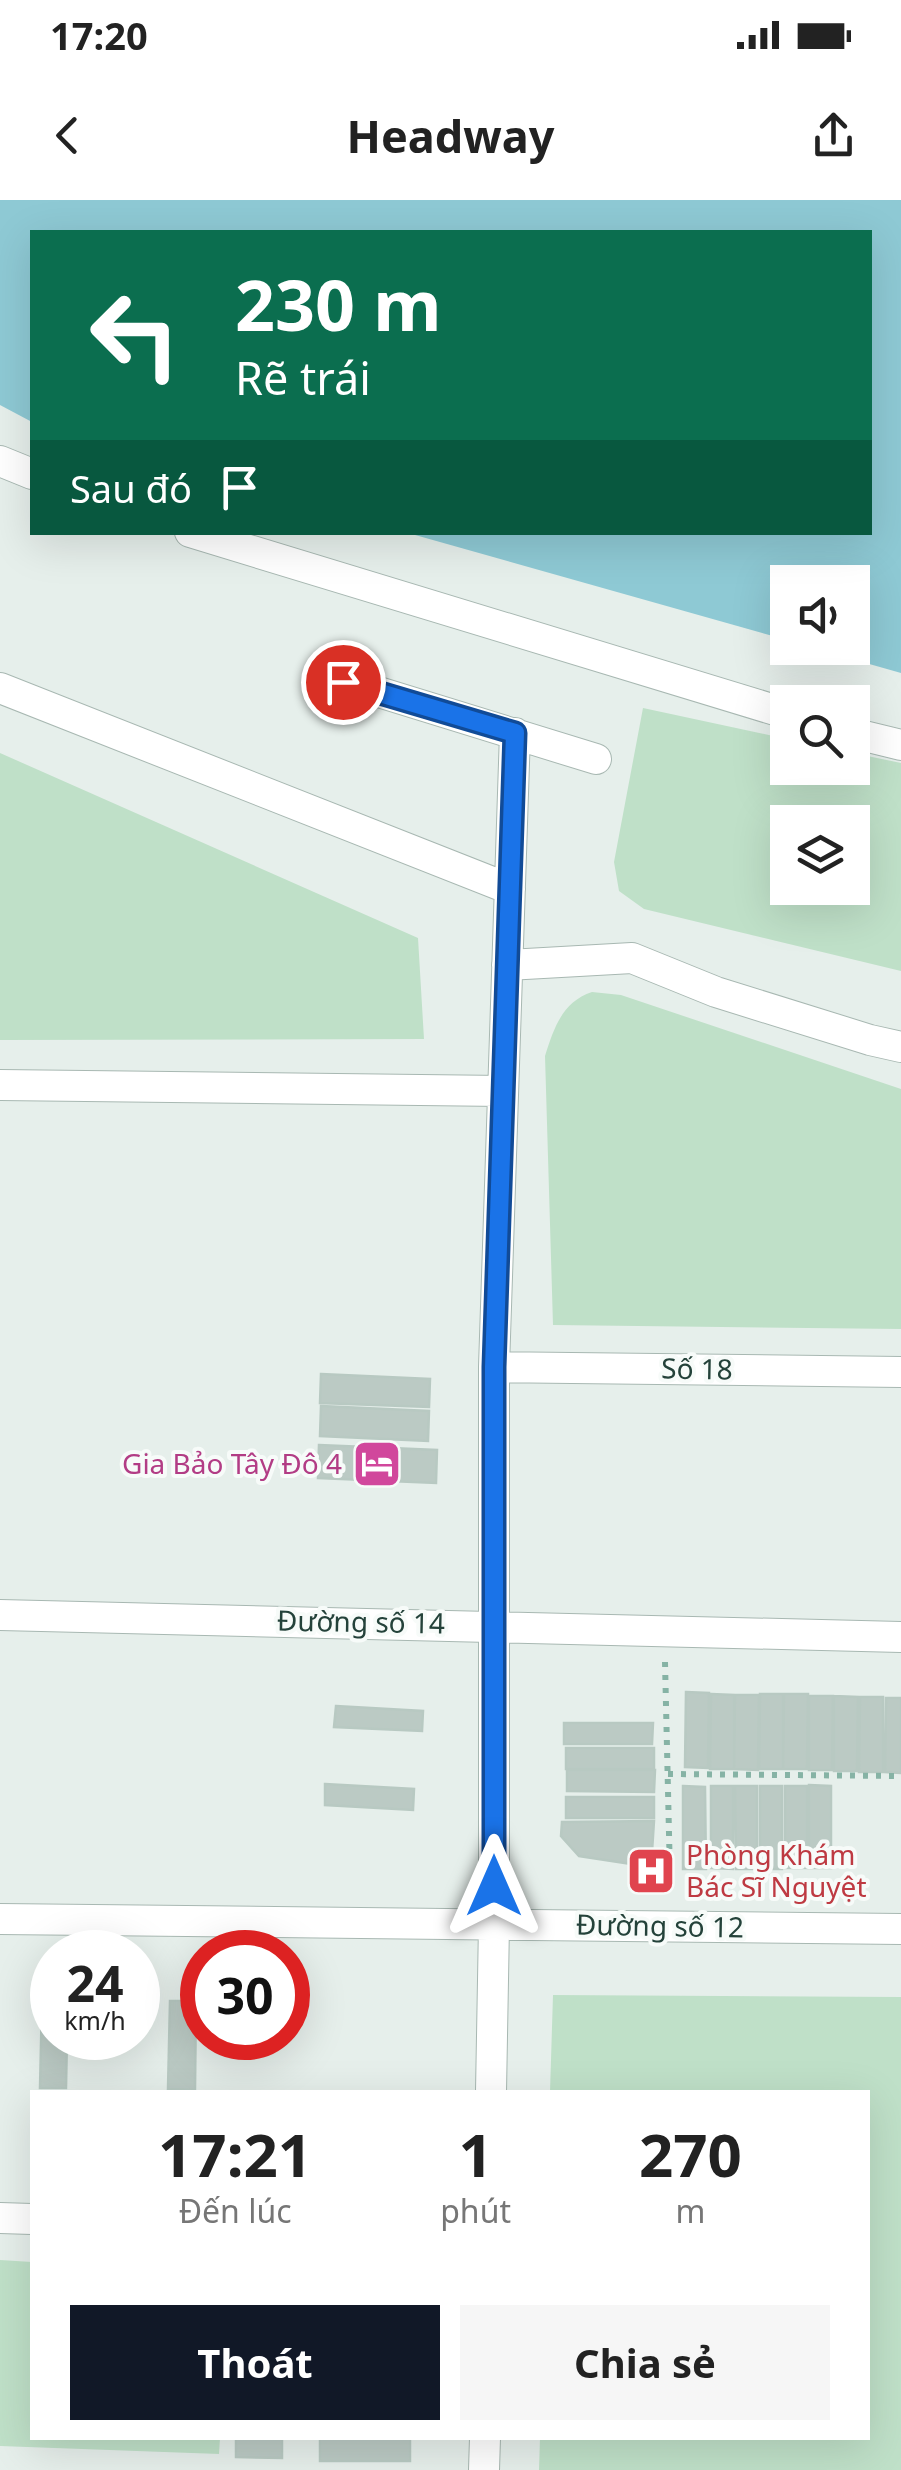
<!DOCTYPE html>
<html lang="vi">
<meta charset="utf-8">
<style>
:root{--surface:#fff;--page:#f6f6f6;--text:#222;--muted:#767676;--accent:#111827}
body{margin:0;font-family:"Noto Sans",sans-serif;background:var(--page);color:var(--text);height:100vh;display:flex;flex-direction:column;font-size:38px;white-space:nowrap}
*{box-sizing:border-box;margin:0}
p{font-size:32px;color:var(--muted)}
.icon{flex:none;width:55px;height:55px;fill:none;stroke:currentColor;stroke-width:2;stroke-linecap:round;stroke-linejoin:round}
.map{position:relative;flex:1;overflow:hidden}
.panel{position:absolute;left:30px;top:1890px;width:840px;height:350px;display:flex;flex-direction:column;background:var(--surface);border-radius:0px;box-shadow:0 10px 40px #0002}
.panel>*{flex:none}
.banner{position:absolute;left:30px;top:30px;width:842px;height:305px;border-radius:0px;box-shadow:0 10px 40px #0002;background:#0b6e4f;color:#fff;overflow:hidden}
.controls{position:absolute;left:770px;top:365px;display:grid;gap:20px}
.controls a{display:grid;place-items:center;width:100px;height:100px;border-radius:0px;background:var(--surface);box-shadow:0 10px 40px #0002;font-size:50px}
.speed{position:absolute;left:30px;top:1730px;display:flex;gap:20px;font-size:50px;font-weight:700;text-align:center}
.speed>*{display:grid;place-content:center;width:130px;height:130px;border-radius:50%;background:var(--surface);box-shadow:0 10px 40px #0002;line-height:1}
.speed small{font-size:25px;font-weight:400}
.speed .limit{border:15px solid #d22;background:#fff;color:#111}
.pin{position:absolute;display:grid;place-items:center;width:85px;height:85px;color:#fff;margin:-42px;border:5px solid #fff;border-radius:50%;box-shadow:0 2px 10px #0007}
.me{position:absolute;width:110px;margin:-55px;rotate:0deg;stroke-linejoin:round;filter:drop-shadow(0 0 8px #0008)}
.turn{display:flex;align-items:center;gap:35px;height:210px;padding:0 40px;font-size:45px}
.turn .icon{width:130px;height:130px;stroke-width:2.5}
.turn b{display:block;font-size:70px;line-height:85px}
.then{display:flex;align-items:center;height:95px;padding:0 40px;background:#0003;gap:20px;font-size:38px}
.eta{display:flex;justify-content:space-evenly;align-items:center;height:170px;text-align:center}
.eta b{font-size:60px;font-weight:700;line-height:70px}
.primary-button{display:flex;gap:20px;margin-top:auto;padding:20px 40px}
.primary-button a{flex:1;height:115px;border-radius:0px;background:var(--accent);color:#fff;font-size:40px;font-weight:700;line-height:115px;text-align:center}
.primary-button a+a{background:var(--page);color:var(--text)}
.status{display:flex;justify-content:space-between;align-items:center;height:70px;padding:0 50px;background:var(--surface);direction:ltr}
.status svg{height:28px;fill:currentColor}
header{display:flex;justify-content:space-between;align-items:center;height:130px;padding:0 40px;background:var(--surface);font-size:45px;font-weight:700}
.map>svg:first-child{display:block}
.green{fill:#bfe0c8;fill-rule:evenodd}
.water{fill:#8ec9d4}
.building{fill:#bbcac4;stroke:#b8c9c2;stroke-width:2.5}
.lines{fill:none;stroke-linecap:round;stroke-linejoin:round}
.minor-casing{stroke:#a8b8b2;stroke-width:32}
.path{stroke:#86b3a5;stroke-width:6;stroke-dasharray:5 8;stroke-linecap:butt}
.minor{stroke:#fff;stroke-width:30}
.route-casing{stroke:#114b97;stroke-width:25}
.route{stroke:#1a73e8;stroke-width:18}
.labels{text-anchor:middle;stroke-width:8;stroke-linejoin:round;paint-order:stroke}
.street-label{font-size:28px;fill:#24423a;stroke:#f7fbf9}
.hotel-label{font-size:28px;fill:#b23c85;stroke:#f7fbf9;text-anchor:end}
.health-label{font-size:28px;fill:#be3a42;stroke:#f7fbf9;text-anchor:start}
</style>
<div class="status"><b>17:20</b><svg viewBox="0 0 49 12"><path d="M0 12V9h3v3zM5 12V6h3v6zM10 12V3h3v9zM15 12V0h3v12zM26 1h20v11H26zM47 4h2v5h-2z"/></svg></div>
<header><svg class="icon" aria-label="back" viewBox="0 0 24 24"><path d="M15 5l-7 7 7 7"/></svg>Headway<svg class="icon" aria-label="share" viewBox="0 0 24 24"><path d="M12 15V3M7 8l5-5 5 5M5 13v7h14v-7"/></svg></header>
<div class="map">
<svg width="901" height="2270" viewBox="0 0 901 2270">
<rect width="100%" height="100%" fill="#e6efeb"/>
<path class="green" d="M643,508L787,539L788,568H852L853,553L901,563V771L644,709L619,691L614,662ZM788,622H852V688H788Z
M0,553L418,738L424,839L0,840Z
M592,792L621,795L901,889V1129L553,1125L545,856C554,828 562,802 592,792Z
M553,1795L901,1797V2270H539L540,2238H868V1892H550Z
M0,2060L32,2062V2238H220L219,2254L0,2246Z"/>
<path class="water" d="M0,0H901V473L813,448H852V382H788L787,440L408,333L870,332V32H32V222L0,205Z"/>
<path class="building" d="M321,1174L430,1179L429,1207L320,1203Z
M321,1206L429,1211L428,1241L320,1236Z
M319,1245L437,1250L436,1283L318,1278Z
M686,1492L709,1493L708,1568L685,1567Z
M711,1494L734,1495V1569H710Z
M760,1494H783V1569H759Z
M784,1494H808L807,1569H783Z
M735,1495H759L758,1570L734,1569Z
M809,1496H833L832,1570H809Z
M834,1496L858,1497L857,1571H834Z
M860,1497H883V1572H859Z
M886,1498H901V1573L885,1572Z
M336,1506L423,1511L422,1531L334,1527Z
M564,1523H653L652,1544H564Z
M566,1548H654V1569H566Z
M567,1570H655L654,1592L567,1591Z
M325,1584L414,1589L413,1610L325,1605Z
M809,1585L831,1586V1668H809Z
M683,1586L705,1587L706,1669H683Z
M711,1586H733V1669L711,1668Z
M735,1586H757V1669H736Z
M760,1586H782V1669H760Z
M785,1586H807V1668H785Z
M566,1597H654V1618H566Z
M654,1621L651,1667L579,1656L561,1636L562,1622Z
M42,1800H52V1838H67L66,1888H40Z
M170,1801H196L195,1890L168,1889Z
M236,2238H282V2258L236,2257Z
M320,2238H410V2261H320Z"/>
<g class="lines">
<g class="minor-casing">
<path id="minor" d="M0,261L32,274
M190,332L788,514
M343,481L596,559
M0,488L510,689
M852,533L901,545
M507,765L632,758L716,792L870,840L901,847
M0,885L503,891
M494,1167L901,1172
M0,1415L901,1437
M0,1719L901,1729
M491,1892L494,1724V1167L515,533
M0,2018L32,2019
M484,2270L485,2238"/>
</g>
<path class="path" d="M665,1462L670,1676
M668,1574L901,1576"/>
<use href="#minor" class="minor"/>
</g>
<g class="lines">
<g class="route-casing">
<path id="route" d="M343,482L515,533L494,1167V1686"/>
</g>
<use href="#route" class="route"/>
</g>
<defs>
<g id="hotel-square" transform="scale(2.5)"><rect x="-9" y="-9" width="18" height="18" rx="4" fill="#d1479c" stroke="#f7fbf9"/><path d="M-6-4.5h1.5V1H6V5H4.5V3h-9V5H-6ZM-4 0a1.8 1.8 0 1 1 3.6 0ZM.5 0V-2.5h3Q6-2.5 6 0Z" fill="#fff"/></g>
<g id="hospital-square" transform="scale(2.5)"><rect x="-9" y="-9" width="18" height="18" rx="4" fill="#e0444e" stroke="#f7fbf9"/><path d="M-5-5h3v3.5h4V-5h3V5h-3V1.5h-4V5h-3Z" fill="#fff"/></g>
</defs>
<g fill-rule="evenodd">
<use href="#hotel-square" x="377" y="1264"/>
<use href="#hospital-square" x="651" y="1671"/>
</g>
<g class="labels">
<g class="street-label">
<text transform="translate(697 1169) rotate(1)" y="10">Số 18</text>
<text transform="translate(361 1422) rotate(1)" y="10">Đường số 14</text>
<text transform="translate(660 1726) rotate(1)" y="10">Đường số 12</text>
</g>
<g class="hotel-label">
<text x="342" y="1274">Gia Bảo Tây Đô 4</text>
</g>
<g class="health-label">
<text x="686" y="1665">Phòng Khám<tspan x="686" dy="32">Bác Sĩ Nguyệt</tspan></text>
</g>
</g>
</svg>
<div class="controls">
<a><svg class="icon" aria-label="sound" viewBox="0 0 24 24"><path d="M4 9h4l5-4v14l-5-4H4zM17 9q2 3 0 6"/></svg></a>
<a><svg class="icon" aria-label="search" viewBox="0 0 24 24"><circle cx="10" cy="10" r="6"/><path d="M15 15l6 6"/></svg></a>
<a><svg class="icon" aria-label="layers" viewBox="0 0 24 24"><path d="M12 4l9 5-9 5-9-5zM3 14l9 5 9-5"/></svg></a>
</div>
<div class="speed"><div>24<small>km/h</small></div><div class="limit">30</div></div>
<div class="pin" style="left:343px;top:482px;background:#d93025"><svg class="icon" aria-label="arrive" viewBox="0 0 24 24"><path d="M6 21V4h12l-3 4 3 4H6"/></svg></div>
<svg class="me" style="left:494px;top:1686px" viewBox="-20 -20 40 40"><path d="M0-17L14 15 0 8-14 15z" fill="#1a73e8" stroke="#fff" stroke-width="4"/></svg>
<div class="banner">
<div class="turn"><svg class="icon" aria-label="left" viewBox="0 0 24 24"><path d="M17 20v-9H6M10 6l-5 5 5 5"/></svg><div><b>230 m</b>Rẽ trái</div></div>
<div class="then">Sau đó<svg class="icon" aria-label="arrive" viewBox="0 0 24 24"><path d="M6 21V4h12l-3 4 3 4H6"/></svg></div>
</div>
<section class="panel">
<div class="eta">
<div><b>17:21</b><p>Đến lúc</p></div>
<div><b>1</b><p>phút</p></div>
<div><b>270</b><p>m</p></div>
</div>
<div class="primary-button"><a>Thoát</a><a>Chia sẻ</a></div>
</section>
</div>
